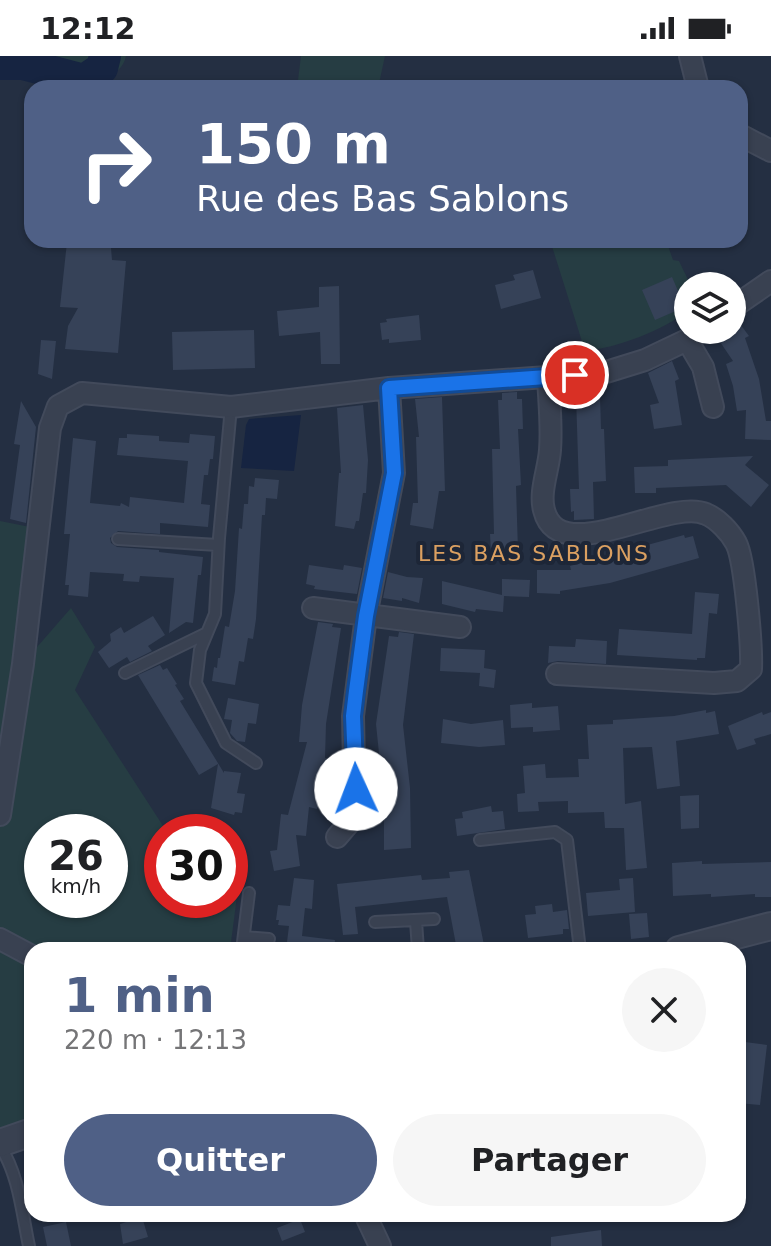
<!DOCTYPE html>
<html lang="fr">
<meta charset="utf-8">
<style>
:root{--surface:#fff;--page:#f6f6f6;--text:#202124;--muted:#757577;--accent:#4f6086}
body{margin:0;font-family:"DejaVu Sans",sans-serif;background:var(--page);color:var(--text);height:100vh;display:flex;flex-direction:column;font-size:30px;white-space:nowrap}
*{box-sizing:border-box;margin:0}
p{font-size:26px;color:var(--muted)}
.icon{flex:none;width:44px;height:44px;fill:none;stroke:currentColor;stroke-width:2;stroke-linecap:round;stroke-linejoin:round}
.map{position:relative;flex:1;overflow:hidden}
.sheet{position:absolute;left:24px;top:886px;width:722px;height:280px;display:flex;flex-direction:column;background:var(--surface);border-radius:24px;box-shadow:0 2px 6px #0004}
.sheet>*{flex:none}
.guide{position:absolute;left:24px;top:24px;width:724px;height:168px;border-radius:24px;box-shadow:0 2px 6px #0004;background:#4f6086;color:#fff;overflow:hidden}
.controls{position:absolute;left:674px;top:216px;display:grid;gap:16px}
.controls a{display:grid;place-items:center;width:72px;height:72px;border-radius:50%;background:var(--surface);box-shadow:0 2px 6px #0004;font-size:40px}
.speed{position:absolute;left:24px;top:758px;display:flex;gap:16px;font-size:40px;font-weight:700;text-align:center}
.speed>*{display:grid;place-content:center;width:104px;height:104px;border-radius:50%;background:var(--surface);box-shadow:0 2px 6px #0004;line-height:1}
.speed small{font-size:20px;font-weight:400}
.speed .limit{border:12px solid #d22;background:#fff;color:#111}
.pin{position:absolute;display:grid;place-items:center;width:68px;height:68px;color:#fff;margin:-34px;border:4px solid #fff;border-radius:50%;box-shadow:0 2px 8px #0007}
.me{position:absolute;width:88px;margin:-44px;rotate:358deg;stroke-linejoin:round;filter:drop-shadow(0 0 6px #0008)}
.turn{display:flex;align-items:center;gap:28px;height:168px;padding:0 40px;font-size:36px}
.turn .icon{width:104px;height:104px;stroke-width:2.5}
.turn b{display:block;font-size:56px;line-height:68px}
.round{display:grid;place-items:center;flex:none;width:84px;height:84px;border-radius:42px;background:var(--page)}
.summary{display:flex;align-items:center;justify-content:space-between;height:136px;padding:0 40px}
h1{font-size:48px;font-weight:700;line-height:60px;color:var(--accent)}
.cta{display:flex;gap:16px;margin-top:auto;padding:16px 40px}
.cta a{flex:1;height:92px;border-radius:48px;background:var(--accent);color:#fff;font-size:32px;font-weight:700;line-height:92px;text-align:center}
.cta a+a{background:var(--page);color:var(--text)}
.status{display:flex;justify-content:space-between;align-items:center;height:56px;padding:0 40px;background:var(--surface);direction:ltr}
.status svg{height:22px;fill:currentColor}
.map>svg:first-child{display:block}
.green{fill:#263d43;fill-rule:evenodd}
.water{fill:#162441}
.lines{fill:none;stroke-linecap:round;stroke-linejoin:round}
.river{stroke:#162441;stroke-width:32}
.building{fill:#364258}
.service-casing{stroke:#424a5b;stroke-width:14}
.minor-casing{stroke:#424a5b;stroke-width:24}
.tertiary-casing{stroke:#424a5b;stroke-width:30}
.service{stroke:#394151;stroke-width:10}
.minor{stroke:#394151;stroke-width:20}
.tertiary{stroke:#394151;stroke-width:26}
.route-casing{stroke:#114b97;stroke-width:20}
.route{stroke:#1a73e8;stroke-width:14}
.labels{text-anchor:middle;stroke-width:8;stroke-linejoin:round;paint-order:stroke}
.neighbourhood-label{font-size:22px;letter-spacing:2px;fill:#dba061;stroke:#1d2637}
</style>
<div class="status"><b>12:12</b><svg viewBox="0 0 49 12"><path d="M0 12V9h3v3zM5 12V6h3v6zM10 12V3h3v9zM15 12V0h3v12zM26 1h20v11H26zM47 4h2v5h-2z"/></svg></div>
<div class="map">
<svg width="771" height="1190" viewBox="0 0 771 1190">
<rect width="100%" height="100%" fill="#242f42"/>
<path class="green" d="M34,0H126C124,10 118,14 111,21C86,47 53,20 34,0Z
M301,0H385L378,32H297Z
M550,184H666L673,204L679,205L691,230H688V254C665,274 616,292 585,295Z
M0,465L40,473L24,606L71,552L95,591L75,634L167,776H162V844H230V816L237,840L230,894H32V1063L0,1074ZM42,776H110V844H42Z"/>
<path class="water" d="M301,359L294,415L241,412L246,369L249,363Z"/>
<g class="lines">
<path class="river" d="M0,8H23L84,24L102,12L105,0"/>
</g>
<path class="building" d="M67,186L111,192L112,204L126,205L118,297L65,293L68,270L78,252L60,251Z
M533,214L541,242L501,253L495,229L515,224L513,219Z
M672,221L685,251L655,264L642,234Z
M339,230L340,308H321L320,276L279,280L277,255L319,251V231Z
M419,259L421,284L389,287V283L382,284L380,267L387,266L386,263Z
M737,264L749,280L745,282L759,323L766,365H771V384L745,383L746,354L737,355L733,330L726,308L733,305L714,277L715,274H732V265Z
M254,274L255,312L173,314L172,276Z
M41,284L56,285L52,323L38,318Z
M672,305L679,323L675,325L682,369L654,373L650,349L659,347L648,317Z
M595,331V339H600L601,373H604L606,425L593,426L594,463L574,464V455L571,456L570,433H579L576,340H580V332Z
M517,336V343H522L523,373H518L521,429L516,430L518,495L491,497L490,478H494L492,393H500L498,344H502V337Z
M442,341L445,435H439L433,473L410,469L413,447H418L416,381H419L415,343Z
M21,345L36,371L26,467L10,463L20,389L14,388Z
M363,349L368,404L366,437H363L359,465H356L354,473L335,470L339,417H341L337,352Z
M127,378L159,380V385L189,387L190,378L215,380L213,403H210L208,419H204L201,448L210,449L208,471L160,467V478L118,475L110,482L111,487L117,491L159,494V496L203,501L201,519H198L193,567L186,566L169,577L174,522L140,520L139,526L123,525L124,518L90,516L88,541L68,539L69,529H65L70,478H64L73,382L96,385L90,447L120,450L121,447L129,451L130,441L184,447L188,405L117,399L119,382H127Z
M753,400L745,409L769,429L751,451L726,429L656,432V437H635L634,411L668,410V404Z
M255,422L279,424L277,443L266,442L265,459H262L256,563L253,583L248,582L244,606L239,605L235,629L212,625L214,611L217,612L218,602H220L225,570L229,571L235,535L239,472L242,473L244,448H248L249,430L254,431Z
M684,479L685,482L693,480L699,502L610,527L560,535V538L537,537V514H571L570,510Z
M309,509L343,514L344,509L362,512L357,538L314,533L315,530L306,528Z
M388,516L407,521L423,522L419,547L402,542V545L383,542Z
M502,523L530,524L529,541L504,540L503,556L476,553L475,556L442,548V525L502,539Z
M695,536L719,538L717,558L709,557L705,602H697V604L617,599L619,573L692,578Z
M153,560L165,579L148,590L152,595L130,606L127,601L109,612L98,596L111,585L110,578L121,571L124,577Z
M318,566L333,568L332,571L341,572L326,668L325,702L330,703L328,715L317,753L309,751L306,780L296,779L300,810L274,815L270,795L277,794L281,758L288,759L307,686H299L302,649Z
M399,576L414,578L403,669L410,732L411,792L384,794V746L376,668L389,580L398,581Z
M576,583L607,585L606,608L558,605L548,607L549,590L575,591Z
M441,592L485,594L484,612L496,614L494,632L479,630L480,617L440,615Z
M160,609L163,614L167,612L177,628L175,629L184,643L180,645L224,717V715L241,717L237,737L245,738L242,757L235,756L234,759L211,752L218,708L199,719L138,619Z
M228,642L259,648L256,668L248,667L245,686L237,685L230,677L232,664L224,663Z
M532,647V652L558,650L560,674L533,676V671L511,672L510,649Z
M706,654V657L715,655L719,678L676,685L680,730L657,733L652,691L623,692L625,748L641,745L647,812L626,814L624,772H605L604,756L568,757V745L538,746L539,755L518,756L517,738L525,737L523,710L545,708L546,722L579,721L578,703H589L587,669L613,668V664L674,660Z
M762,656L763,659L771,656V678L754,683L756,688L737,694L728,670Z
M443,663L471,668L503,664L505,689L479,691L441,687Z
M699,739V772L681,773L680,740Z
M491,750L492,756L503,755L505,773L457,780L455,763L463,762L462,756Z
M702,805V808L771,806V841H755V838L711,841V838L673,840L672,807Z
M469,814L485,894H457L447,841L355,851L358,878L343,879L337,828L421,819L422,824L450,822L449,816Z
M294,822L314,824L312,853L305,852L302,880L335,884L334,894H286L289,870L278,869L279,864H276L278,849L290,850Z
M633,822L635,856L588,860L586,837L620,834L619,823Z
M552,848L553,856L567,854L569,873H563V878L528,882L525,859L536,858L535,850Z
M647,857L649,881L631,883L629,858Z
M745,986L767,989L760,1049L738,1047V1025H741Z
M142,1161L148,1181L123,1188L120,1168Z
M300,1163L305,1176L282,1185L277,1172Z
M66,1166L71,1190H47L43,1171Z
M601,1174L602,1190H551V1181Z"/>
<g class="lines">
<g class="service-casing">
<path id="service" d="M231,351L219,482L215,558L200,594L196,627L226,687L256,707
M118,483L218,489
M125,617L207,577
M480,784L555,776L567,784L580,894
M416,865L418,894
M375,866L434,863
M244,881L269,883
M242,894L249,837
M0,1090C19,1119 22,1157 29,1190"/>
</g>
<g class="minor-casing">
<path id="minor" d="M690,0L698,32
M740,79L771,95
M732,252L771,225
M687,284L703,311L713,351
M548,320C549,344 552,370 550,394C549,412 539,436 544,454C559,514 668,441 706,458C718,463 730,476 736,487C745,504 752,591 751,613L737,625L714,627L557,618
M313,552L460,571
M0,759L23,608L50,372L58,350L82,337L231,351L389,332L603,317L645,304L687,284L702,274
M337,781L355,760L353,660L366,560L394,417L389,332
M0,883L32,900
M365,1158L380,1190"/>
</g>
<g class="tertiary-casing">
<path id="tertiary" d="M679,894L771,870
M0,1087L32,1076"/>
</g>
<use href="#service" class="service"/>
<use href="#minor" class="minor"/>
<use href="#tertiary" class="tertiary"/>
</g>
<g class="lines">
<g class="route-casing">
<path id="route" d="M356,733L353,660L356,635L366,560L394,417L389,332L575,319"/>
</g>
<use href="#route" class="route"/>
</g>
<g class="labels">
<g class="neighbourhood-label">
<text x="534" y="505">LES BAS SABLONS</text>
</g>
</g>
</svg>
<div class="controls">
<a><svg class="icon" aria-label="layers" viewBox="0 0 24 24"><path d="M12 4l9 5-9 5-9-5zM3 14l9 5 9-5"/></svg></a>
</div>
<div class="speed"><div>26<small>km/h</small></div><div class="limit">30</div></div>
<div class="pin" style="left:575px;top:319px;background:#d93025"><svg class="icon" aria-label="arrive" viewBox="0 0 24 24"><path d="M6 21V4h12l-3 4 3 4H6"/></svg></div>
<svg class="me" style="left:356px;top:733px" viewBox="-20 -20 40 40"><circle r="19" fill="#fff"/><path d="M0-13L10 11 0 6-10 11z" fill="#1a73e8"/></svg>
<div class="guide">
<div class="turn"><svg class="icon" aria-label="right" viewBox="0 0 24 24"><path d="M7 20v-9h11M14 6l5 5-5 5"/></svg><div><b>150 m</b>Rue des Bas Sablons</div></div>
</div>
<section class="sheet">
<div class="summary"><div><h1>1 min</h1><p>220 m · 12:13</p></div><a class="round"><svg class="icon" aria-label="close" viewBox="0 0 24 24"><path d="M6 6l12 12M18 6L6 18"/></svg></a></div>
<div class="cta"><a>Quitter</a><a>Partager</a></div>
</section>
</div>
